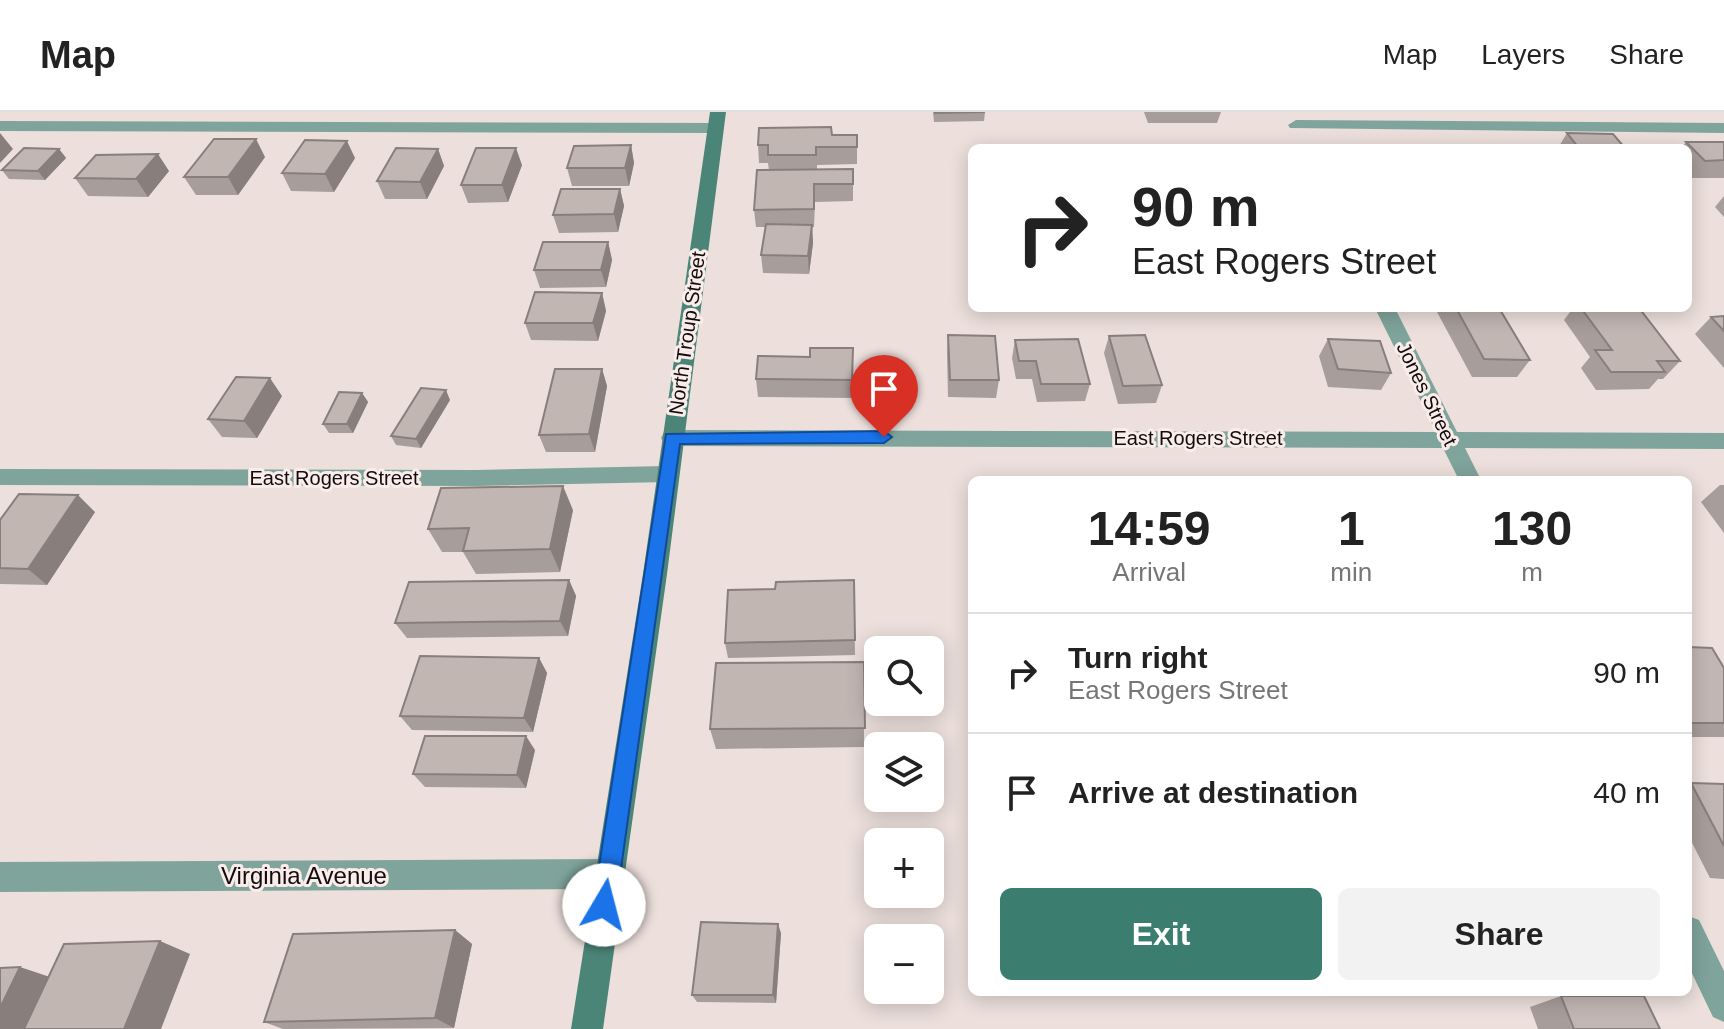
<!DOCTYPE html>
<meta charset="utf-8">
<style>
:root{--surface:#fff;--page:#f2f2f2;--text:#222;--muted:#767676;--line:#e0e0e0;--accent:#3b7e70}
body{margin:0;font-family:Helvetica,sans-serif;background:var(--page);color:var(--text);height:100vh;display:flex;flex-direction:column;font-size:30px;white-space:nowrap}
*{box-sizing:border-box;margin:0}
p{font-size:26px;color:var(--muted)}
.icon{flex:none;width:44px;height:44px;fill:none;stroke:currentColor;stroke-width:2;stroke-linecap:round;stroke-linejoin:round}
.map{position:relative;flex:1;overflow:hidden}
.details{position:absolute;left:968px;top:364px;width:724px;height:520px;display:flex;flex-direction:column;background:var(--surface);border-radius:12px;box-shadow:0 4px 20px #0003}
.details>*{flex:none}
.guide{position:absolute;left:968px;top:32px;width:724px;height:168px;border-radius:12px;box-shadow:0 4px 20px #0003;background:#fff;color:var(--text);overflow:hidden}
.fabs{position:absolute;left:864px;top:524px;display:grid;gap:16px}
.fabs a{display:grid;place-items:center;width:80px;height:80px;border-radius:12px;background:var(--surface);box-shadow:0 4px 20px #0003;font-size:40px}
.pin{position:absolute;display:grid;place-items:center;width:68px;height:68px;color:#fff;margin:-82px -34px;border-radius:50% 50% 50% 0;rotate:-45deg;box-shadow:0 0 8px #0007}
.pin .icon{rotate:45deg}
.me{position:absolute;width:88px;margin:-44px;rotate:8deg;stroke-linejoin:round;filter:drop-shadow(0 0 6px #0008)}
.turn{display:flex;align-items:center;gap:28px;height:168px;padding:0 32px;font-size:36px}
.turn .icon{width:104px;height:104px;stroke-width:2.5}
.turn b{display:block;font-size:56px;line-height:68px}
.eta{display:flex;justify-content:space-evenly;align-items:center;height:136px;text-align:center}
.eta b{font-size:48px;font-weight:800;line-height:56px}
.primary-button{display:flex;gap:16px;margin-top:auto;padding:16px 32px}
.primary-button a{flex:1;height:92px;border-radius:12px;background:var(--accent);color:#fff;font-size:32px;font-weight:800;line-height:92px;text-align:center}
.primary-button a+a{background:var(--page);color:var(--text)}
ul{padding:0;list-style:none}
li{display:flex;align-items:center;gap:24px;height:120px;padding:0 32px;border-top:2px solid var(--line)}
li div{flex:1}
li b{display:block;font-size:30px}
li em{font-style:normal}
header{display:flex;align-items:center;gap:48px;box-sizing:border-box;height:112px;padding:0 40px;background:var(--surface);border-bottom:2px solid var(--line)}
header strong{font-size:38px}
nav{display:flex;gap:44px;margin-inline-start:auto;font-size:28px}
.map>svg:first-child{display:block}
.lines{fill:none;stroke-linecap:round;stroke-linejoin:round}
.street{fill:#7fa49b;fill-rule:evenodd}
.secondary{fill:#4b8578;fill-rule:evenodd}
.wall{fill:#a79d9a}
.shaded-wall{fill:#887f7d}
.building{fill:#c2b6b3;stroke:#887f7d;stroke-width:2}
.route{fill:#1a73e8;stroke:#114b97;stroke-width:2}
.labels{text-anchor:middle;stroke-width:6;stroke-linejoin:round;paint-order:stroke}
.street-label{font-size:20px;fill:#120d0d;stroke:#f9ecea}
.near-street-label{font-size:24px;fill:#120d0d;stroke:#f9ecea}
</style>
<header>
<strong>Map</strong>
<nav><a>Map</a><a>Layers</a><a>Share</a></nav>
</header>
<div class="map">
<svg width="1724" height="917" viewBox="0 0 1724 917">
<rect width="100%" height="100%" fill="#ecdfdc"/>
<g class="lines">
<path class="street" d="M1296,8L1724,11V21L1290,16L1288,13Z
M0,9L716,11L724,16L716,21L0,19Z
M1375,196H1395L1457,320L1724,321V337L1465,336L1481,368H1459L1443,336L672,334L664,332L661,326L664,320L672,318L1436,320Z
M668,354L676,356L679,362L676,368L668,370L476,374L0,373V357L476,358Z
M609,747L619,752L624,762L619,772L609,777L0,780V750Z
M1688,804L1699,808L1724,859V910L1713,905L1688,853Z"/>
<path class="secondary" d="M710,0H726L667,462L603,917H571L643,462Z"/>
</g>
<path class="wall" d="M933,0H985L984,9L934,10Z
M1144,0H1221L1217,11H1148Z
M1567,21L1625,36H1558Z
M832,23H857V52L817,53V57H853V89L815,90L814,115H812L813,131L809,162L763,161L761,143L766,115H756L754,98L769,58L768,51H759L758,33Z
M1686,30H1724V66H1691L1688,63V36H1681Z
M631,33L634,51L629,74H572L567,56Z
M59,37L66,46L45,68L9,67L2,58Z
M438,37L444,54L427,87H385L377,69Z
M265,45L238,83H196L184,65Z
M355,46L334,80L291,79L282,61Z
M522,53L508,90L468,91L461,73Z
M169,59L148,85L88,84L75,66Z
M620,77L624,94L618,120L559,121L553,103Z
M1724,84V105L1715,95Z
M608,130L612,148L606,175L540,176L534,158Z
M602,181L606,199L598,229L531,228L525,211Z
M1440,196H1499L1530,248L1517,265H1472L1437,200Z
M1573,196H1639L1680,249L1663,267H1658L1649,277L1596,278L1581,256L1590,245L1564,208Z
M1724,204V256L1695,222L1711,205Z
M948,223L999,268L996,286L948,285L947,241Z
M1109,224L1162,273L1156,291L1118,292L1104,241Z
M1328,227L1391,261L1381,278L1328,275L1319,244Z
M1015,228L1090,272L1085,289L1037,290L1032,267H1016L1012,246Z
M853,236L852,286L758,285L756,267L810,245Z
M602,257L607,274L595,340H546L539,323Z
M362,281L368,290L353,321H329L323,312Z
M282,284L257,326L222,325L208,307Z
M450,288L421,336L396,333L391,324Z
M1720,373H1724V421L1701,390Z
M573,398L560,460L476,462L463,440H442L428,417Z
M95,400L47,473L0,472V408Z
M569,468L576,484L568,524L407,526L395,511Z
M854,468L855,543L728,546L725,531L775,477Z
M1688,535L1724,556V625H1688Z
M539,546L547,561L533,620L412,618L400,604Z
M864,550V635L716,637L710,617Z
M535,638L526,676L425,675L413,662Z
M1691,671L1724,672V767L1710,766L1688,723V673Z
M455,818L472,832L454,916L283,917L264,910Z
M781,821L776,891L697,890L692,883Z
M1561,884L1660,917H1538L1530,895Z"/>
<path class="shaded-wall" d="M0,21L13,37L0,51Z
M256,27L265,45L238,83L228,65Z
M347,29L355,46L334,80L325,62Z
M631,33L634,51L629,74L625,56Z
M516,36L522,53L508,90L502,73Z
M59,37L66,46L45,68L38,59Z
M438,37L444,54L427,87L420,70Z
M158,42L169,59L148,85L136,67Z
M620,77L624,94L618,120L614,102Z
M812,113L813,131L809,162L808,144Z
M608,130L612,148L606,175L601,158Z
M602,181L606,199L598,229L593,211Z
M602,257L607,274L595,340L589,322Z
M270,266L282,284L257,326L244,309Z
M446,278L450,288L421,336L416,327Z
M362,281L368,290L353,321L347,312Z
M563,374L573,398L560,460L550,437Z
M78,383L95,400L47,473L28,457Z
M569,468L576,484L568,524L560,509Z
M539,546L547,561L533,620L524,606Z
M526,624L535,638L526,676L517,663Z
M778,812L781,821L776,891L773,883Z
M455,818L472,832L454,916L435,906Z
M160,829L190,842L161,917H124Z
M20,855L56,867L33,917H0V896Z"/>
<path class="building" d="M935,0H985L935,1Z
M831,15L832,23H857V35H816V43H768V33H758L759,16Z
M1567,21L1613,22L1625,36H1579Z
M214,27H256L228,65H184Z
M305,28L347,29L325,62L282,61Z
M1686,30H1724V48L1705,49Z
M631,33L625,56H567L574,34Z
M24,36L59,37L38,59L2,58Z
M396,36L438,37L420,70L377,69Z
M476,36H516L502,73H461Z
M158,42L136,67L75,66L96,43Z
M853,57V72H814V97L754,98L757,58Z
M561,77H620L614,102L553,103Z
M766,112L812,113L808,144L761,143Z
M543,130H608L601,158H534Z
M535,180L602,181L593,211H525Z
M1456,196H1499L1530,248L1484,247Z
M1581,196H1639L1680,249H1657L1665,260H1611L1595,238H1612Z
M1724,204V219L1711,205Z
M948,223L995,224L999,268H950Z
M1145,223L1162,273L1123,274L1109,224Z
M1078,227L1090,272H1041L1036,249H1019L1015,228Z
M1328,227L1380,229L1391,261L1338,257Z
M810,236H853L852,268L756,267L758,244L810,245Z
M555,257H602L589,322L539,323Z
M236,265L270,266L244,309L208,307Z
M421,276L446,278L416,327L391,324Z
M339,280L362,281L347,312H323Z
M563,374L550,437L463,439L469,416L428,417L441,376Z
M19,382L78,383L28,457L0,456V408Z
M569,468L560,509L395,511L409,470Z
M854,468L855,528L725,531L728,478L775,477L776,470Z
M1688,535L1712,536L1724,556V611H1688Z
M420,544L539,546L524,606L400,604Z
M864,550L865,616L710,617L716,551Z
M425,624H526L517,663L413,662Z
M1691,671L1724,672V734Z
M701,810L778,812L773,883H692Z
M455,818L435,906L264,910L293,822Z
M160,829L124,917H24L64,832Z
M20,855L0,896V856Z
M1561,884H1644L1660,917H1574Z"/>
<path class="route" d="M884,319L892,325L884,331L680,332L616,793L613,801L604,805L596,801L593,793L666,322Z"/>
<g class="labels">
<g class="street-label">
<text transform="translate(687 221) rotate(-82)" y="7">North Troup Street</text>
<text transform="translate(1427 282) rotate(64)" y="7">Jones Street</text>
<text x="1198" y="333">East Rogers Street</text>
<text x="334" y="373">East Rogers Street</text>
</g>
<g class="near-street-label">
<text x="304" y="772">Virginia Avenue</text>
</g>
</g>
</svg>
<div class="fabs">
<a><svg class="icon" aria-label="search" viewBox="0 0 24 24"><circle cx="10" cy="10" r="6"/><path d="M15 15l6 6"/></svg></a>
<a><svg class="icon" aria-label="layers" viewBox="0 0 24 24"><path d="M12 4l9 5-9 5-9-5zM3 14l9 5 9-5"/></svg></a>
<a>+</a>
<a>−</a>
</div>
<div class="pin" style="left:884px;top:325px;background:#d93025"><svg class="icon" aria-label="arrive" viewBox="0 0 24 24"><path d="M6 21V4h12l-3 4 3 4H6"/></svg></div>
<svg class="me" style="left:604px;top:793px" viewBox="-20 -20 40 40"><circle r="19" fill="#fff"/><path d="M0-13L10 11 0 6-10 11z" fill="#1a73e8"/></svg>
<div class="guide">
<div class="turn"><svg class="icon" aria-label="right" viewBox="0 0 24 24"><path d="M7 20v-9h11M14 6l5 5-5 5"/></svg><div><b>90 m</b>East Rogers Street</div></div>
</div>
<section class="details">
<div class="eta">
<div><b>14:59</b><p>Arrival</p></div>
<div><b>1</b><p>min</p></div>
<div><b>130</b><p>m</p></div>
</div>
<ul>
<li><svg class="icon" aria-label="right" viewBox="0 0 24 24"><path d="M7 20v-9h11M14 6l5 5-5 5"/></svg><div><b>Turn right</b><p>East Rogers Street</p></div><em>90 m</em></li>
<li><svg class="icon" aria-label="arrive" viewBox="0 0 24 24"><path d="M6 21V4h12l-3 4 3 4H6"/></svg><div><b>Arrive at destination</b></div><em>40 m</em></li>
</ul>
<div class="primary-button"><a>Exit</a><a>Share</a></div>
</section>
</div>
